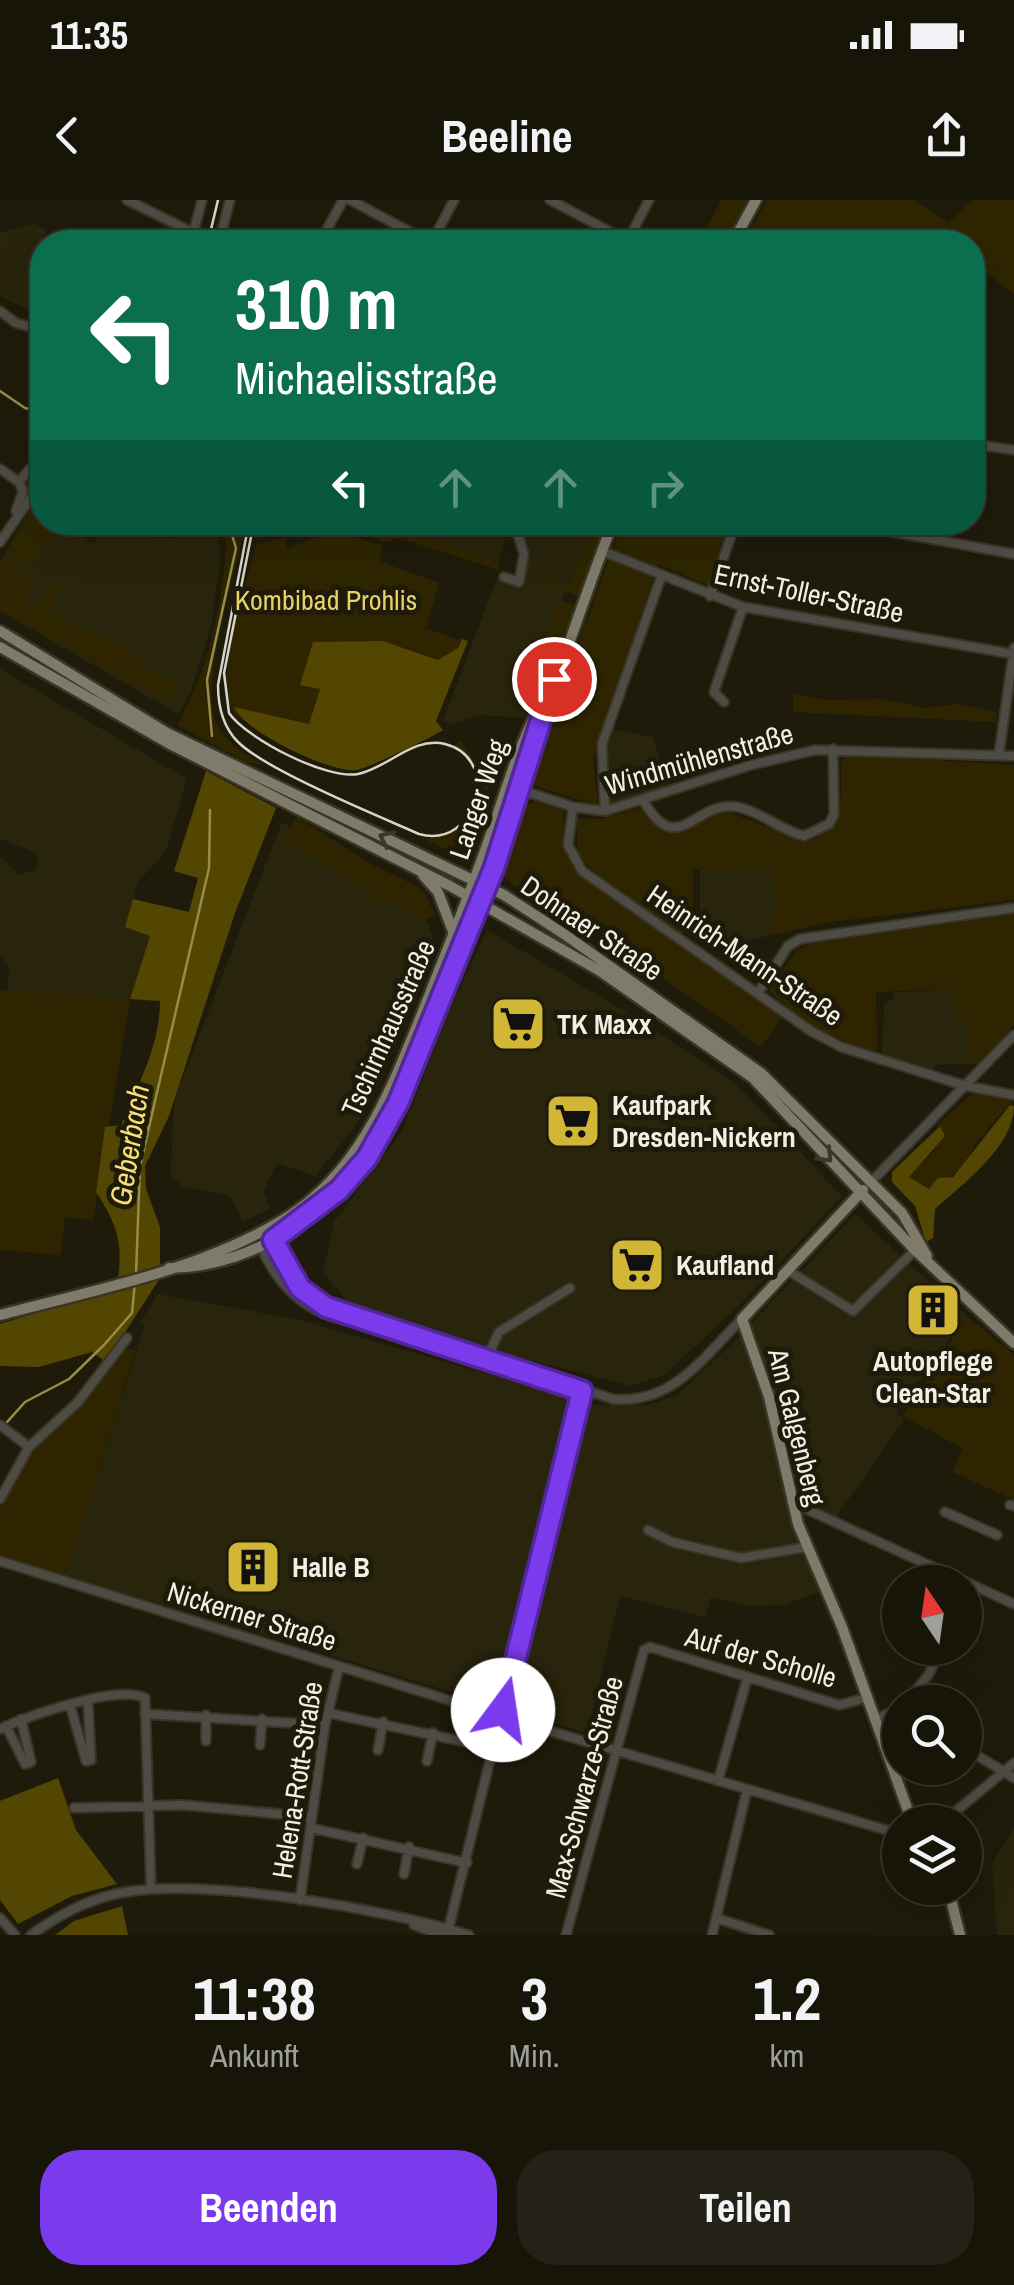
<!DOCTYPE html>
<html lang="de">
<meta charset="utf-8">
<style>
:root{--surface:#171408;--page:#242116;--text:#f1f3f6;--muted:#9e9e9c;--line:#363329;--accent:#7c3aed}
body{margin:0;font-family:"Archivo Narrow",sans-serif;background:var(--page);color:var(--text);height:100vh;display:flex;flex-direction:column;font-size:38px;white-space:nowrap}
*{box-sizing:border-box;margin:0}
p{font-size:32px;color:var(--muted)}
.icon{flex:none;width:55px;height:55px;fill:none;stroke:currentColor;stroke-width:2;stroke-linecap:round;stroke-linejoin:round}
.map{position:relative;height:1735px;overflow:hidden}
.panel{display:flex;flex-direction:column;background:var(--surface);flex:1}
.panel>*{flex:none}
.top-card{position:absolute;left:30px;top:30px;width:955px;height:305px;border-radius:40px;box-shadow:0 10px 40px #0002,0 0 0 2px var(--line);background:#0b6e4f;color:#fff;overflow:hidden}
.needle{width:65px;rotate:347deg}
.fabs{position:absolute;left:882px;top:1365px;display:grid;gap:20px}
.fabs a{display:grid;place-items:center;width:100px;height:100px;border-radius:50%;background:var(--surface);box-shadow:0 10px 40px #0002,0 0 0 2px var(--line);font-size:50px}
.pin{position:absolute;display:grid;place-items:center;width:85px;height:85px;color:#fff;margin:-42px;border:5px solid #fff;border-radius:50%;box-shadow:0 2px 10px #0007}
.me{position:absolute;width:110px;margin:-55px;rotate:14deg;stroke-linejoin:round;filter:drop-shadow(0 0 8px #0008)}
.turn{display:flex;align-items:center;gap:35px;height:210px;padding:0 40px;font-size:45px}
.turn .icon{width:130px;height:130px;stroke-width:2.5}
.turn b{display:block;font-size:70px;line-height:85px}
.lanes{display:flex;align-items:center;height:95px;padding:0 40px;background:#0003;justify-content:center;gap:50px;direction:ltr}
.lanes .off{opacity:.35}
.eta{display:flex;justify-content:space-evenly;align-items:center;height:170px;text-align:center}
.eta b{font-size:60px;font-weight:700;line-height:70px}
.primary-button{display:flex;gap:20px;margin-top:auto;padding:20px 40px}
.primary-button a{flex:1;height:115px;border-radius:40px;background:var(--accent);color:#fff;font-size:40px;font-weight:700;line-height:115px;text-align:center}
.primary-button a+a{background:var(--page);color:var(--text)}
.status{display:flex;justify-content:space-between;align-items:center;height:70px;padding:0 50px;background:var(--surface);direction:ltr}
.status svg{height:28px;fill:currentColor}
header{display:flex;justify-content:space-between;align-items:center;height:130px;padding:0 40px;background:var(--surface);font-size:45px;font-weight:700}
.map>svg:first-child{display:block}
.built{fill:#29240c}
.green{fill:#2e2500}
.forest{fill:#524602}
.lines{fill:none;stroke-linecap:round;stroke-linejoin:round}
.stream{stroke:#988c49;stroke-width:2.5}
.minor-casing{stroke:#383525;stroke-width:12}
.major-casing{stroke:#383525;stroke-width:15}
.minor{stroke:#4d4b43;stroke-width:8}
.major{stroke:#7e7b6a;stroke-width:10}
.tram{stroke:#d7d4c9;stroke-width:2.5}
.oneway{stroke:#3c3828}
.route-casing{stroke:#51269a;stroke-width:25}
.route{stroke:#7c3aed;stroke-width:18}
.labels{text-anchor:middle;stroke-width:10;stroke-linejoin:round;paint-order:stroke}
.street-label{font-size:28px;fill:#f2f0e5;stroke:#1f1b0b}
.park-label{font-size:28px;fill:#e8d166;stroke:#1f1b0b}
.poi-label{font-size:28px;font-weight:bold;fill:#f2f0e5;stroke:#1f1b0b;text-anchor:start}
.water-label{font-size:30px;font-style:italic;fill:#f7df74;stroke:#1f1b0b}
</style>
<div class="status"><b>11:35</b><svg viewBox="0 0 49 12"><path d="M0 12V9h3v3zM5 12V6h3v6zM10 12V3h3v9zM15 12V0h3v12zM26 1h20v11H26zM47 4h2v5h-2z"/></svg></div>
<header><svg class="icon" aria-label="back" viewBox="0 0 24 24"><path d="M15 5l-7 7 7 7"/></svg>Beeline<svg class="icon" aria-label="share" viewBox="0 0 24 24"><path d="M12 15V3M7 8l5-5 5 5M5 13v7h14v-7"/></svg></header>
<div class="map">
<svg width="1014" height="1735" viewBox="0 0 1014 1735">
<rect width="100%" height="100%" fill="#1f1b0b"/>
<path class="built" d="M34,23L47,30L42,40V106L36,104L31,112L0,96V33Z
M32,307L42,313V322L59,323L94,343L105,323L131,334L170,339L216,327L221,354L211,426L191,491L178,514L0,411V361Z
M393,323H504L507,333L498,363Z
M520,323H591L535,470L547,478L523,518L481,515L451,524L443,521L497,378L522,386L528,355Z
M0,469L187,579L166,651L138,682L126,727L150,735L130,799L7,791L9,766L0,754V657L19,675L35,670L38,660L36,652L0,639Z
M610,529L653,537L668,585L609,605L603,551Z
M282,622L418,697L435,743L379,884L355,927L315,976L277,963L263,992L271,1009L243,1021L230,996L181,986L171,974L173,915L178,890Z
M773,667L775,714L768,736L730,744L694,732L700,717V670Z
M487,730L620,808L737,885L842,996L743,1102L664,1175L631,1186L507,1154L349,1104L323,1072L334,1022L402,932L444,823Z
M948,789L955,791L956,818L968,819L970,864L935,865L934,870L882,854L884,804L893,799V793Z
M855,1014L967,1116L896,1213L904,1220L836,1317L800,1299L789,1310L822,1391L783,1405L749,1406L711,1397L705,1417L620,1396L587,1533L66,1375L145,1125L141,1121L158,1094L296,1119L595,1205H648L677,1195L737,1139Z
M1014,1628V1735H997L992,1664Z"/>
<path class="green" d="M721,0H748L726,42H699Z
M766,0H913L949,22L972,0H1014V94L973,63L972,42H745Z
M33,309L42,314V322L56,323L31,366L8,353Z
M247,323C235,369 205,468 213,512C219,540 243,553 265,565L246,562L177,525C212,465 225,393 227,324Z
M336,323H393L500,364L498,370L399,338L385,342Z
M591,323H605L578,396L526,375L527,365L532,367L530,374L567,387Z
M622,323H730L709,386L658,364L593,559L598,605L532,585L530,577Z
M325,327L383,346L379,361L439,383L426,428L461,441L451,464L384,441L320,488L309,525L235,508L239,520C207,489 249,382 256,345L285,337L287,349L320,336Z
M2,357L35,375L23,397L38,405L53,379L62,383L49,411L83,430L85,427L129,450L147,422L123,466L127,468L135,453L142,457L139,463L183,486L180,491L175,489L168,501L0,411Z
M560,400L575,405L549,474L535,463Z
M793,494L825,500L882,499L925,508L958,504L997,512L996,522L793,512Z
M461,541L489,582L472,657L456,655L423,638C478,641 503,574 454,545Z
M849,555L1014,565V700L829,722L768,736L775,714L772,667L693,670V715L683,734L605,682L577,654V619H600L640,608L649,620L674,633L725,611L808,642C845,628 841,597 841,562Z
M536,601L563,611L566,653L579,672L783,816L761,847L561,706L553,711L506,680L504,673L526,605Z
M297,617L367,662L422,689L436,716L422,720L402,705L370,702L373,693L281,639Z
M1014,714V825L978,864H970L968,820L956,819L955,792L948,789L876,792L877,851C838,843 796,819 769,790L797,750L809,744Z
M0,790L130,799L93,1020L65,1017L61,1055L0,1050Z
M971,894L1013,900L975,944L964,967L929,989L909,977L911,972L935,951L940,926H936Z
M967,1116L1014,1155V1300L953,1272L962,1248L903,1216Z
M123,1147L136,1151L66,1375L0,1355V1308L38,1243L86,1198Z"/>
<path class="forest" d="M462,439L468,441L436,521L443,530C433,537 368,568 357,570C331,574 242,530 234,507L309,524L320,489L300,485L313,442L383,441L438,460L458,448Z
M206,571L276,608L235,713L169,916L145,966L146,989L160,1027V1078L106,1162L92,1152L39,1167L0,1166V1124L117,1088C123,1045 120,1029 96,992L105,927L121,925C138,885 160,845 160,801L130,799L150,736L125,727L133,699L189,712L198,678L174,671Z
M1010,905L1014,906C1014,946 964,983 935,1009L933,1038L926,1042L915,1006L892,982V972L940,926L945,936L909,977L929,989L938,978L953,977Z
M58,1578L76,1630L117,1684L72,1696L18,1724L0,1700V1601Z
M122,1706L128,1735H55L74,1721Z"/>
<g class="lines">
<path class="stream" d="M0,191L25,208L42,212
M212,536L207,480L236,348L229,325
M136,1075L140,966L209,668L210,610
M0,1230L25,1202L69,1179L104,1145L132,1113L135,1082"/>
<g class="minor-casing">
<path id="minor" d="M127,0L192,32
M350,0L429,42
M550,0L628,41
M191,42L202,0
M219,42L230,0
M320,42L343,0
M432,42L454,0
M627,42L649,0
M0,111L16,123L42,130
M972,244L1014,250
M0,269L19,282L23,291L16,311
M19,282L30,269L42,275
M126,322L161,328L191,322
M839,322L1014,354
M0,342L33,294L42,289
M602,351L743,407L1013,454
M504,377L519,382L524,354L514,322
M710,396L736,322
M724,502L714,492L743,407
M999,554L1014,448
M518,589L573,607L605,611L751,565L815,550L1014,556
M643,600C678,662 696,598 738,607C762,612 780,630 804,636L829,624L834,614L833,549
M573,607L568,645L582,671L811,831L841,847L966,886L1014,895
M605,611L602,544L661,377
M758,793L788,746L800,739L1014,708
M871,982L1014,835
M271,1037L300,1089L326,1107L613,1199C673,1205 704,1156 742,1119
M261,1047C278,1087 309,1116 353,1121
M789,1071L853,1111L915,1050
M486,1160L499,1132L570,1088
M0,1225L29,1247
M0,1299L29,1247L78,1202L127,1138
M791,1302L1014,1404
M1010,1305L1014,1306
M945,1312L997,1335
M648,1330L672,1342L741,1358L807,1347
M0,1361L458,1503L489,1517
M907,1502L929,1474L941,1448
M70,1505L86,1561L91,1560L88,1502
M328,1513L494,1548
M145,1514L325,1525
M874,1520L900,1508
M510,1525L543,1529L900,1634
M6,1526L25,1564L31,1562L21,1519
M0,1529C28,1516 118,1484 145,1498L151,1689
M497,1532L491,1528L489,1517L503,1511
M206,1541V1515
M260,1545L262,1519
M965,1548L1014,1578
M378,1550L383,1522
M427,1561L433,1533
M718,1581L747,1479
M74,1608L182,1605L312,1617
M943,1622L1014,1563
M311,1628L467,1663
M357,1664L363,1638
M404,1674L409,1647
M300,1700L325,1525L339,1467
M0,1718L15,1735
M716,1718L769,1735
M414,1725L441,1735
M31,1735C59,1715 86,1700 120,1693C206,1677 384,1709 469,1735
M447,1735L497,1532L510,1525L509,1517L503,1511L582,1191
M566,1735L644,1450L650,1447L839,1505L866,1498
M712,1735L747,1590"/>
</g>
<g class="major-casing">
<path id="major" d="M733,42L756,0
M0,431L167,533L504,695L564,734L761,873L902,1013L927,1056
M0,447L168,543L450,686L600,771L753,878L915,1050L1014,1143
M423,675L438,692L454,734
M863,990L742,1119L769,1197L798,1324L842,1427L912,1622
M169,1068C246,1067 323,1021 367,958C402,908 421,848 444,793C507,638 553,479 613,322
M0,1115C94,1090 202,1070 286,1018C358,973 388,897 419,821C442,763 466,704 487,645C505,594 518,546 544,497
M948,1688L960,1735"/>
</g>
<use href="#minor" class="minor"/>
<use href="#major" class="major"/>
<path class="tram" d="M208,42L218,0
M249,322L218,485C218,506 223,527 238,542C266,570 378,616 419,634C477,650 502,558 445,544C413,536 388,568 358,574C327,580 247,539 229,513L224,473L254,322"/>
</g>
<defs><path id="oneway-chevron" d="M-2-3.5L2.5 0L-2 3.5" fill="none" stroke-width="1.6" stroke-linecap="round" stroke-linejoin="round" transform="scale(2.5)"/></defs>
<g class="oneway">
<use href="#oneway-chevron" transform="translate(386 638) rotate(-155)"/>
<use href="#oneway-chevron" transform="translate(826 956) rotate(46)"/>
</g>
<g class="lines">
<g class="route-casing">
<path id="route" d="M503,1510L582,1191L326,1107L300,1088L273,1040L339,990L367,958L398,903L494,668L554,479"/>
</g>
<use href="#route" class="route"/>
</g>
<defs>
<g id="supermarket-square" transform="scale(2.875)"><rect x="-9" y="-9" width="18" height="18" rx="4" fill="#d2b736" stroke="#1f1b0b"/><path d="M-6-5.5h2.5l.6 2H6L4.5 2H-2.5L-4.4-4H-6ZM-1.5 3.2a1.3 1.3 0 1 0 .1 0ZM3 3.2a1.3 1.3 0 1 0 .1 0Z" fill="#111"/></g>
<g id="building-square" transform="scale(2.875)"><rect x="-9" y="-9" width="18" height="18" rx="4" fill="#d2b736" stroke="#1f1b0b"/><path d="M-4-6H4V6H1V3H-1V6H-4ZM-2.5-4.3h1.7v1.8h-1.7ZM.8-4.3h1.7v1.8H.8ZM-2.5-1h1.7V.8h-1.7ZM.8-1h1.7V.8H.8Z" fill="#111"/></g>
</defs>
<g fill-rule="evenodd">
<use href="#supermarket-square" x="518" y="824"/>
<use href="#supermarket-square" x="573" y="921"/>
<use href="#supermarket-square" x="637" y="1065"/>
<use href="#building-square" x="933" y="1110"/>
<use href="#building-square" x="253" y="1367"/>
</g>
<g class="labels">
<g class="street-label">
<text transform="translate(809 393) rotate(12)" y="10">Ernst-Toller-Straße</text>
<text transform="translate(699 559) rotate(-16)" y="10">Windmühlenstraße</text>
<text transform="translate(478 599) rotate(-71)" y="10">Langer Weg</text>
<text transform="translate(592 728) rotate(34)" y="10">Dohnaer Straße</text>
<text transform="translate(745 755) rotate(34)" y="10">Heinrich-Mann-Straße</text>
<text transform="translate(388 828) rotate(-66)" y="10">Tschirnhausstraße</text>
<text transform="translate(797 1227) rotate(76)" y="10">Am Galgenberg</text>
<text transform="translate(252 1416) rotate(17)" y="10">Nickerner Straße</text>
<text transform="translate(761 1457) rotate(16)" y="10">Auf der Scholle</text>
<text transform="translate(297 1580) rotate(-81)" y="10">Helena-Rott-Straße</text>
<text transform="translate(584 1587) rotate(-75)" y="10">Max-Schwarze-Straße</text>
</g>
<g class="park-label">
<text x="326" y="410">Kombibad Prohlis</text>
</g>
<g class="poi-label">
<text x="557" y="834">TK Maxx</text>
<text x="612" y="915">Kaufpark<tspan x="612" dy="32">Dresden-Nickern</tspan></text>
<text x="676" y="1075">Kaufland</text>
<text x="933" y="1171" text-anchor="middle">Autopflege<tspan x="933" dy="32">Clean-Star</tspan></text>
<text x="292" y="1377">Halle B</text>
</g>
<g class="water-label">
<text transform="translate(130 945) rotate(-81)" y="10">Geberbach</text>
</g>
</g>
</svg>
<div class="fabs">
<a><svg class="needle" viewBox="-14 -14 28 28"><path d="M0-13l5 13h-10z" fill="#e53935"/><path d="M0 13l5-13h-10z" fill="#9e9e9c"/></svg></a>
<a><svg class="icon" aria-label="search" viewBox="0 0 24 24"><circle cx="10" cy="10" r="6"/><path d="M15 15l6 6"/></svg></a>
<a><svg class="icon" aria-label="layers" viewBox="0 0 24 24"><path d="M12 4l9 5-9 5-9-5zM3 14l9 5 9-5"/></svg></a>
</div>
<div class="pin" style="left:554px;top:479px;background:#d93025"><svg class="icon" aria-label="arrive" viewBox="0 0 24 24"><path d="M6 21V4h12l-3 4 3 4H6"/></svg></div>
<svg class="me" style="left:503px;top:1510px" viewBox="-20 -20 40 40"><circle r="19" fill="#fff"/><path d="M0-13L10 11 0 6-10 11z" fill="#7c3aed"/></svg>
<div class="top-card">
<div class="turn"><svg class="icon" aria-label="left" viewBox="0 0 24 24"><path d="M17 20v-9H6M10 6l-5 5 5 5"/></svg><div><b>310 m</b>Michaelisstraße</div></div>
<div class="lanes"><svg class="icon" aria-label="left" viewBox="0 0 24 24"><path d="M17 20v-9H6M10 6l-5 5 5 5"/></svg><svg class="icon off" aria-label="ahead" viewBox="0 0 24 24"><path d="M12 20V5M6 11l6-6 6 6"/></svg><svg class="icon off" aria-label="ahead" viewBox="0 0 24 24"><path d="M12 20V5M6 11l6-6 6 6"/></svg><svg class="icon off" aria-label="right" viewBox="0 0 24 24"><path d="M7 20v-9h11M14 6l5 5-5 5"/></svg></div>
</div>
</div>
<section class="panel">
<div class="eta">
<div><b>11:38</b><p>Ankunft</p></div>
<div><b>3</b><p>Min.</p></div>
<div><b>1.2</b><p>km</p></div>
</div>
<div class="primary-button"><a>Beenden</a><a>Teilen</a></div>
</section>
